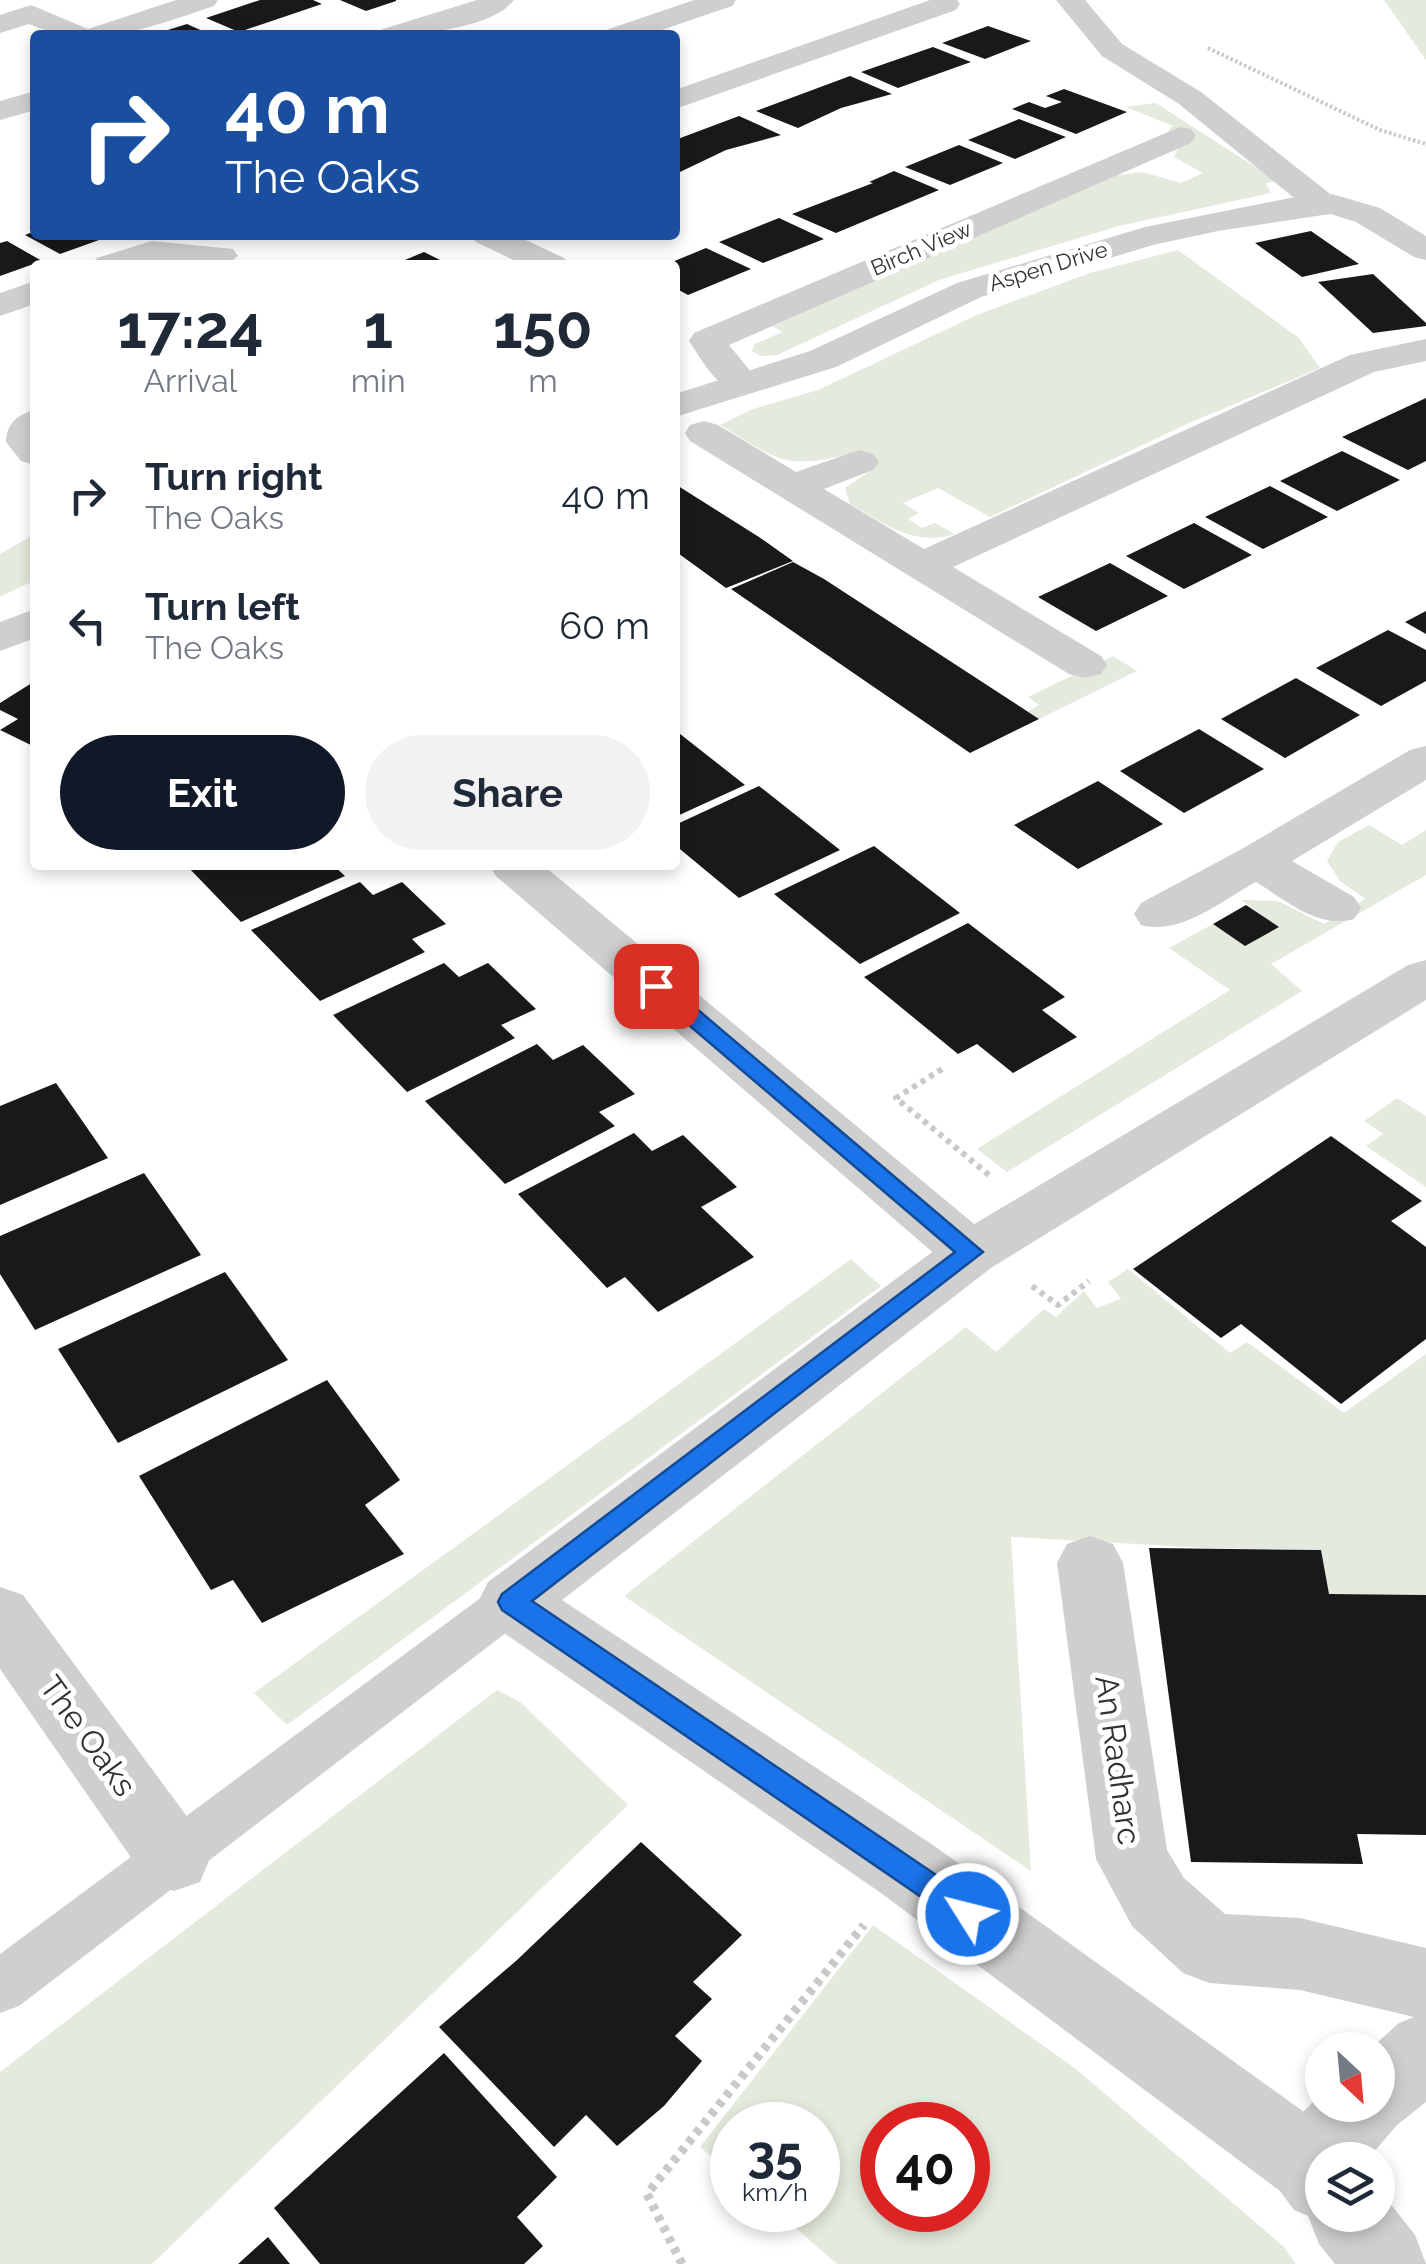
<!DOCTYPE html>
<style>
:root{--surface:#fff;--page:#f2f2f3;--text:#1f2937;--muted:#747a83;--accent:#111827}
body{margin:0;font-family:Raleway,sans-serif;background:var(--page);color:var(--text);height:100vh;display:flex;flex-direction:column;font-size:38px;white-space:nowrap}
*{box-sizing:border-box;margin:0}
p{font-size:32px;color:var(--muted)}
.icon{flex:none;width:55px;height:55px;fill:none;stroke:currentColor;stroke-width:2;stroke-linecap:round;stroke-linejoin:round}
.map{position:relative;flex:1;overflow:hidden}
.sheet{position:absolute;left:30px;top:260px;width:650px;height:610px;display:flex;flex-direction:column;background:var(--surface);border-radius:10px;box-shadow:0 5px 15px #0003}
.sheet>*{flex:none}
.banner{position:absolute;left:30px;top:30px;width:650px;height:210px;border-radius:10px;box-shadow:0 5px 15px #0003;background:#1a4fa0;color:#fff;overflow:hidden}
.needle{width:65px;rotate:154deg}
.controls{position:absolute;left:1305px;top:2032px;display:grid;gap:20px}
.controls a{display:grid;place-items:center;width:90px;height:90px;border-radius:50%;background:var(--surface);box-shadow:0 5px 15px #0003;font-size:50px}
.speed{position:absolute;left:710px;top:2102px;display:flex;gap:20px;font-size:50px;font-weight:700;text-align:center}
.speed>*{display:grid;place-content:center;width:130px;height:130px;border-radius:50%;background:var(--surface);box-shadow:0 5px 15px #0003;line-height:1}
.speed small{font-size:25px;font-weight:400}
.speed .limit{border:15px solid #d22;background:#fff;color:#111}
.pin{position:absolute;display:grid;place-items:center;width:85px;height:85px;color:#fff;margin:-42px;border-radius:20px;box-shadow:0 5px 15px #0006}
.me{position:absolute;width:110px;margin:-55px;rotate:306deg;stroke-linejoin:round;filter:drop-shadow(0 0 8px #0008)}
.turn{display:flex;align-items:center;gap:35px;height:210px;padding:0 30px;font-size:45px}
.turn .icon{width:130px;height:130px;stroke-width:2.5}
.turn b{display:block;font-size:70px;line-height:85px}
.eta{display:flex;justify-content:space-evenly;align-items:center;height:170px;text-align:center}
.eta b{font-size:60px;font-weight:700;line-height:70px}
.action{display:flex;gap:20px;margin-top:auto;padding:20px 30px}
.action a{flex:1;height:115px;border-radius:60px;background:var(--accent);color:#fff;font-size:40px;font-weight:700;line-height:115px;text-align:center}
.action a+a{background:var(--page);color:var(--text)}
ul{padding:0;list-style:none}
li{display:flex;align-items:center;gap:30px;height:130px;padding:0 30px}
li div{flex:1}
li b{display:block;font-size:38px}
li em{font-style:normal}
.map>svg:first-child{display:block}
.green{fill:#e5eade;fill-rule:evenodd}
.building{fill:#191919}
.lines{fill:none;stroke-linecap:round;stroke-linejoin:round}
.path-far2{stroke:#c9c9c9;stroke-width:4;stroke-dasharray:2.5 2.5;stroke-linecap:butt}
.path-far1{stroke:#c9c9c9;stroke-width:6;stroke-dasharray:5 5;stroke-linecap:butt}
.path{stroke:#c9c9c9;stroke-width:9;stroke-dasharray:6 6;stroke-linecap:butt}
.service{fill:#cfcfcf;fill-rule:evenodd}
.minor{fill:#cfcfcf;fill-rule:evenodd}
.tertiary{fill:#cfcfcf;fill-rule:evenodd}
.route{fill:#1a73e8;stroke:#114b97;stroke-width:2.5}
.labels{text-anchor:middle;stroke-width:10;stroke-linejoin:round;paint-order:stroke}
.far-street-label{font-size:22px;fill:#323232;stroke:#fff}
.near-street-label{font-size:32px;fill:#323232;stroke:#fff}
</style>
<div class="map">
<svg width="1426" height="2264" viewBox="0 0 1426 2264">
<rect width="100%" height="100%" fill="#fff"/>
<path class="green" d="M1384,0H1426V60Z
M1156,103L1269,176L1275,182L1266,183L1271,193L1119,226L939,280L777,355L760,356L752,351L755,344L782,332L773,326L1111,176L1142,172L1181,183L1203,173L1174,157L1179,147L1193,140L1168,130L1173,126L1126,107Z
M1178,250L1299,338L1320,368L1189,423L990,517L938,488L903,503L919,513L908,519L922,528L935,523L955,534C914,547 885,524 850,504L845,488L873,469L849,454C784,471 775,458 720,425L753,409L818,390L979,314L1090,273Z
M35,534V580L0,597V554Z
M1113,656L1137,671L1039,719L1027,712L1039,705L1028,697Z
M1369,825L1402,845L1426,830V875L1271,964L1302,991L1007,1172L977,1149L1230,990L1169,948L1213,924L1245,946L1278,927L1241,900L1278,901L1324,924L1365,899L1340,881L1327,861L1338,842Z
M1397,1098L1426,1116V1187L1366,1146L1383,1134L1364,1121Z
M851,1259L881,1286L287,1725L254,1693Z
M1128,1269L1230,1353L1247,1342L1344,1413L1426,1354V1595L1329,1594L1320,1550L1207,1548L1011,1537L1031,1871L624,1596L966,1327L996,1352L1044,1309L1056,1317L1084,1291L1097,1308L1121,1299L1108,1282Z
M497,1690L520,1702L628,1805L152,2264H0V2072Z
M873,1925L1076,2069L1283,2246L1296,2264H837L775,2210H818V2125H732V2174L700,2147ZM882,2125H968V2210H882Z"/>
<path class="building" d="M260,0H313L322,4L239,32L206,18Z
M340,0H396V1L366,11Z
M187,24L207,33L155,35V34Z
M988,26L1031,41L985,59L942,43Z
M933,47L971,62L898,88L861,72Z
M850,76L892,94L841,108L798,128L756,111Z
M1064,89L1127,112L1076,134L1012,109L1029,102L1045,108L1062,102L1046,96Z
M739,116L781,135L726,150L680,172L675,170V140Z
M1019,119L1066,137L1015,159L968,140Z
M959,145L1003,163L950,185L905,167Z
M894,171L939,190L836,233L792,214L873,183L869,182Z
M779,218L824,239L763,263L719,242Z
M35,231V235H113L60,254L25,235Z
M1311,231L1334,247L1359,264L1302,277L1255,243Z
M7,241L42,261L0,276V243Z
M706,248L751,269L688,295L675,288V265H665Z
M424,252L450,265H393Z
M1373,274L1426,323V326L1373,333L1318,282Z
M1426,398V461L1408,470L1342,437Z
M1342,451L1400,480L1337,511L1280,481Z
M675,484L759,537L793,561L726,588L675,551Z
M1270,486L1328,517L1263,549L1205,517Z
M1194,523L1252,555L1184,589L1126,556Z
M793,562L824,579L1039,719L970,753L731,589Z
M1110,563L1168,596L1096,631L1038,597Z
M1426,611V634L1405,622Z
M1388,630L1426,650V681L1381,706L1316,668Z
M1296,678L1360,715L1285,758L1221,719Z
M35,681V747L0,730L18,719L0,710V703Z
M1199,729L1264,769L1184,813L1120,771Z
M675,730L745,785L675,817Z
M1098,781L1163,824L1078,869L1014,825Z
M759,786L840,850L739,898L675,845V825Z
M874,846L960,913L860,964L774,894Z
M186,865H333L345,876L241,922Z
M360,882L373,895L402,882L446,924L412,939L425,952L320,1001L251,930Z
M1246,905L1279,927L1245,946L1213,924Z
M968,923L1065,997L1042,1010L1077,1037L1013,1073L977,1044L958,1054L864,977Z
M444,963L459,977L488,963L536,1009L501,1025L515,1038L407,1092L333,1015Z
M537,1044L553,1060L583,1045L635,1094L599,1112L615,1126L505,1184L425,1101Z
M56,1083L108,1158L0,1205V1106Z
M634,1133L652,1151L683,1135L737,1187L701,1207L754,1257L658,1312L625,1277L607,1288L518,1194Z
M1331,1136L1422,1201L1391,1221L1426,1247V1339L1341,1404L1241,1324L1221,1338L1133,1269Z
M144,1173L201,1255L35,1330L0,1274V1236Z
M225,1272L288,1360L118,1443L58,1349Z
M327,1380L400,1480L365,1505L404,1554L262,1623L233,1580L211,1590L139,1476Z
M1149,1548L1321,1550L1329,1594L1426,1595V1835L1357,1834L1363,1864L1191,1862Z
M641,1842L742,1935L693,1982L712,1999L675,2036L702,2061L664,2106L617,2146L586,2115L554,2147L439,2027L517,1960Z
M444,2053L557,2177L517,2217L543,2246L524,2264H320L274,2208Z
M268,2237L290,2264H238Z"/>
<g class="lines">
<path class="path-far2" d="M1208,48L1380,130L1426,144"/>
<path class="path-far1" d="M942,1069L896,1098L989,1175
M1032,1286L1058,1305L1089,1281"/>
<path class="path" d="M682,2264L647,2194L864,1925"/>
<path class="service" d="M511,1582L528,1588L535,1602L528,1616L19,2006L0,2013V1954L494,1588Z"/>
<path class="minor" d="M176,0H218L214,6C154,26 91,52 29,24L0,33V15L31,5L88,29Z
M477,0H514C491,30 414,35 378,35L383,29Z
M694,0H736L732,6L647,35H604L609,29Z
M930,0H957L960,4L956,10L675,109V90Z
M1056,0H1085L1122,44L1201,92L1334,197L1339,204L1334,211H1310L1179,104L1102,56Z
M35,91V110L0,120V101Z
M1180,127L1191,129L1196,136L1191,143L729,345L761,384L755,392C723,400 705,365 689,341L694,333Z
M471,235H515L564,258L569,265H524L476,242Z
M152,241L233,249L238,256L226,265L154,261L92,265L97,258Z
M35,281V304L0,316V293Z
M1426,339V361L1374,372L953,567L1101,656L1107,665L1101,674L1085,678L1069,674L690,441L685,433L690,425L704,421L718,425L796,472L859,450L873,454L879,462L873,470L824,489L924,549L1350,355Z
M35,410V465L21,461L6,442C6,424 18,414 35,410Z
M1426,746V780L1292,861L1354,897L1361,908L1354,919C1317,929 1286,900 1256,882C1222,900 1181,936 1141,925L1134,914L1141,903L1240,850L1410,750Z
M489,865H543L991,1238L1000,1253L991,1268L971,1275L951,1268L496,876Z
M1090,1536L1113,1544L1123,1563L1167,1850L1184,1878L1225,1914L1300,1918L1426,1948V2102L1397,2125L1367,2160H1322V2197L1308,2203L1280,2191L1268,2163L1280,2135L1322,2093V2105H1378V2050H1369L1399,2023L1414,2017L1300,1990L1209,1983L1183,1973L1132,1926L1096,1859L1057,1563L1067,1544Z
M0,1587L23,1595L200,1834L210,1858L200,1882L174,1891L148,1882L0,1669Z"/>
<path class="tertiary" d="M1332,194L1380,208L1426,236V260L1414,257L1356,222L1330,214L1218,231L1153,245L981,297L836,367L675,417V394L810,351L957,283L1145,227L1300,196Z
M35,609V638L0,651V622Z
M1426,960V1000L991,1268L562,1600L933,1845L1336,2135L1353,2160H1322V2215H1378V2188L1415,2235L1426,2264H1335L1319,2244L1308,2216L1294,2210L1280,2191L881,1893L488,1622L478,1602L488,1582L951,1238L1408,965Z"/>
</g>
<path class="route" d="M656,979L664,981L983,1252L532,1601L979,1904L984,1914L979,1925L968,1929L502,1610L498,1602L502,1594L955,1252L649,991L646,986L649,981Z"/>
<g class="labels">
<g class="far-street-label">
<text transform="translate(921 248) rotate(-23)" y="8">Birch View</text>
<text transform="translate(1048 266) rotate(-17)" y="8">Aspen Drive</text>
</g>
<g class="near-street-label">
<text transform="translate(88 1736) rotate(54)" y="11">The Oaks</text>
<text transform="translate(1118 1760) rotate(82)" y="11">An Radharc</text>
</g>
</g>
</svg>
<div class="controls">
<a><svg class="needle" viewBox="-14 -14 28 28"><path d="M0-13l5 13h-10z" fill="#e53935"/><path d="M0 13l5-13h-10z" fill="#747a83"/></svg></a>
<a><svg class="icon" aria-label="layers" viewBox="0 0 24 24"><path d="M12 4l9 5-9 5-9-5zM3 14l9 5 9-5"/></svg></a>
</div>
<div class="speed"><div>35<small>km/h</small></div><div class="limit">40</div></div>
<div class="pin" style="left:656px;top:986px;background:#d93025"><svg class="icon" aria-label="arrive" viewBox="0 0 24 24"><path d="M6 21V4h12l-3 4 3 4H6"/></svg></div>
<svg class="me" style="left:968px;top:1914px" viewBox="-20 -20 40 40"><circle r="17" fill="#1a73e8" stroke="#fff" stroke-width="3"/><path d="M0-11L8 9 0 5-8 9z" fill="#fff"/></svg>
<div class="banner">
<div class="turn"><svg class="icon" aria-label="right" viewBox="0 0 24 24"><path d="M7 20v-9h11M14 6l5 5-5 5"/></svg><div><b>40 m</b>The Oaks</div></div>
</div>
<section class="sheet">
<div class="eta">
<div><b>17:24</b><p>Arrival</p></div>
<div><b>1</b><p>min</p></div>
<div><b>150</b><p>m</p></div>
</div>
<ul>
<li><svg class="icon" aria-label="right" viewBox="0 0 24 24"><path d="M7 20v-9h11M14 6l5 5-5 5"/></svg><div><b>Turn right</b><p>The Oaks</p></div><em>40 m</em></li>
<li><svg class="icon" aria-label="left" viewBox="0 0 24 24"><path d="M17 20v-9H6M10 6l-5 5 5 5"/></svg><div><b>Turn left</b><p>The Oaks</p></div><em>60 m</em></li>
</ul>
<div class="action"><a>Exit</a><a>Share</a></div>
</section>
</div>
